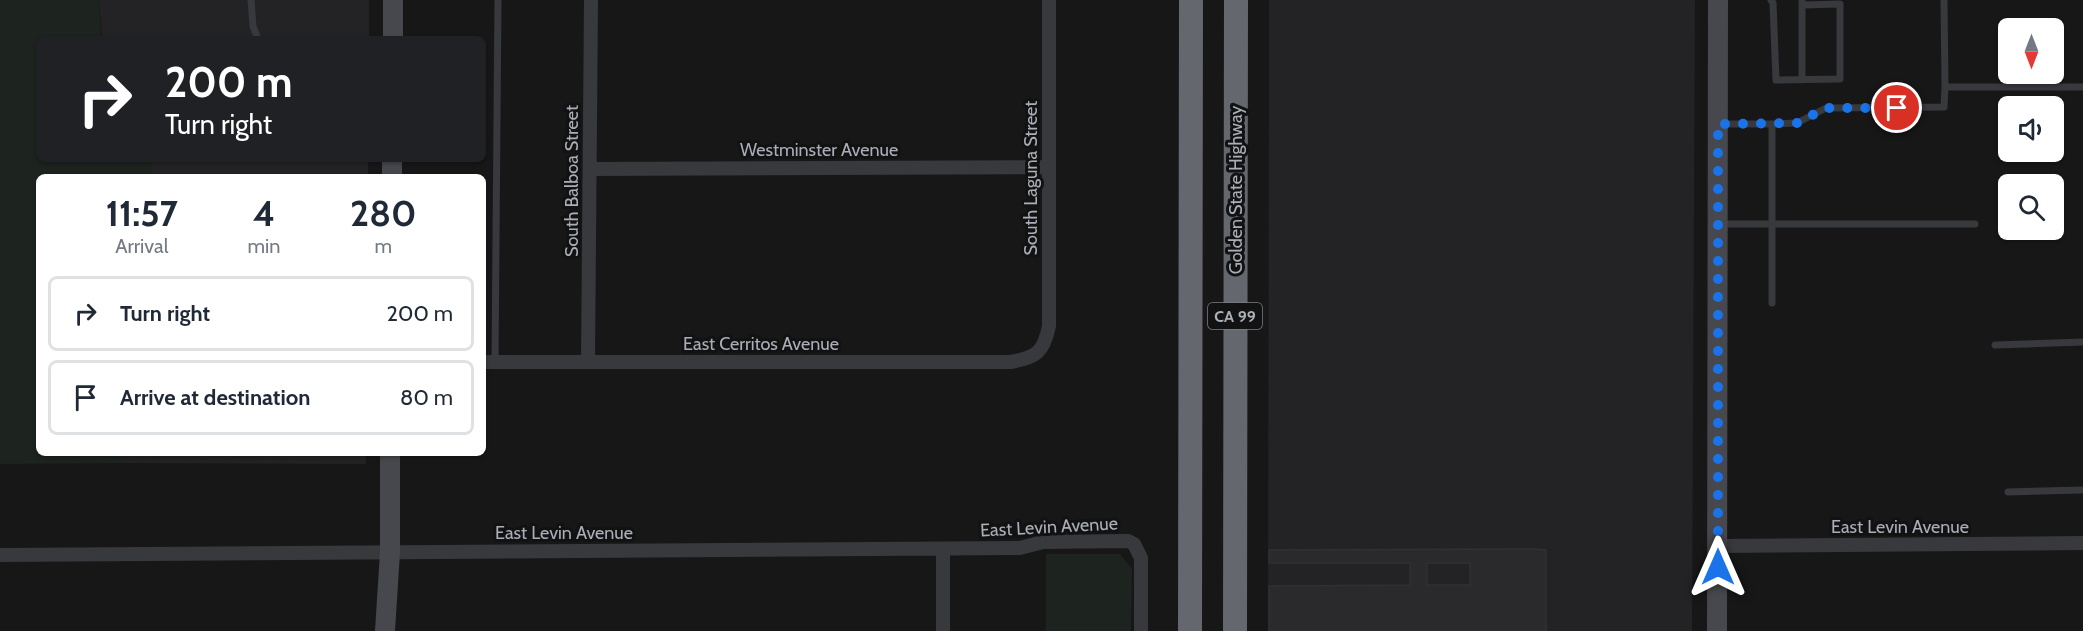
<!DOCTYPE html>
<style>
:root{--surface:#fff;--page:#f2f2f3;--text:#1f2937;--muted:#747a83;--line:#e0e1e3}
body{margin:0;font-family:Cabin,sans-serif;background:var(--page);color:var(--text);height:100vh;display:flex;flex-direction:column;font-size:22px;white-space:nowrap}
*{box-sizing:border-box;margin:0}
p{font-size:20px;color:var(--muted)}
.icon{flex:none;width:33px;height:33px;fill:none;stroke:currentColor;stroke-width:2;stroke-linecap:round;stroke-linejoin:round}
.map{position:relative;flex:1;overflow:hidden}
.drawer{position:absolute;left:36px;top:174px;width:450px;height:282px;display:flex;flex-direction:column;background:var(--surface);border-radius:9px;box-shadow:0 2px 4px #0004}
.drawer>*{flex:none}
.guide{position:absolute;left:36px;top:36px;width:450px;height:126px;border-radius:9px;box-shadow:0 2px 4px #0004;background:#202124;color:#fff;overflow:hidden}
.needle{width:39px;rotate:180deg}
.fabs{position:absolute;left:1998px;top:18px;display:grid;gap:12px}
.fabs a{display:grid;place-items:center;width:66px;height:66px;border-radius:9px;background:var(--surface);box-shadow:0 2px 4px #0004;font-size:30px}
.pin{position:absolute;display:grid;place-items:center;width:51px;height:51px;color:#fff;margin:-26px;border:3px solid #fff;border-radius:50%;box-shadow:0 2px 6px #0007}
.me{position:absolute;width:66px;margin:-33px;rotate:0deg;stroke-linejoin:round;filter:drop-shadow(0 0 4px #0008)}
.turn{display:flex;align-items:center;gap:21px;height:126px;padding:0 30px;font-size:27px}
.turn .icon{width:78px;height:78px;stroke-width:2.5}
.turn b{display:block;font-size:42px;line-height:51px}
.eta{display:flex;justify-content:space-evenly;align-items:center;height:102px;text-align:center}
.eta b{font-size:36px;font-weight:700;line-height:42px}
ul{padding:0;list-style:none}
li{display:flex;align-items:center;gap:18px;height:75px;margin:0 12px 9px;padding:0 18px;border:3px solid var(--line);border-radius:9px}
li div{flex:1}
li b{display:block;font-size:22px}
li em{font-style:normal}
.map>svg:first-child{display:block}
.built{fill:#232325}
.green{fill:#1d231e}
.building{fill:#2a2a2c;stroke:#313134;stroke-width:1.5;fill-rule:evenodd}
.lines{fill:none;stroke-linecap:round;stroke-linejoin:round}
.lane{stroke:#38393d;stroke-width:7}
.street{stroke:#38393d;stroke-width:14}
.secondary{stroke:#46484d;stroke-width:20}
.highway{stroke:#64676e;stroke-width:24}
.route{stroke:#1a73e8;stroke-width:10;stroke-dasharray:0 18}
.labels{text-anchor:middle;stroke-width:6;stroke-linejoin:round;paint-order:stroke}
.shield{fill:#121213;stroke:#7c7f86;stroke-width:1.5}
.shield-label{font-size:16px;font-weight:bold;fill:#aaaeb7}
.street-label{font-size:18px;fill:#aaaeb7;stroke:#121213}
</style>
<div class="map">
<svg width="2083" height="631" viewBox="0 0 2083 631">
<rect width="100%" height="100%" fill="#171718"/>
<path class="built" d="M99,0H369V39H105L102,35Z
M1269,0H1695L1692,631H1268Z
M152,159H368V177H152Z
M120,453H366V464L120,463Z"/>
<path class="green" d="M0,0H99L101,35L105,39H39V159H152V177H39V453H120V463L0,464Z
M1046,554H1120L1132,569L1131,631H1046Z"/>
<path class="building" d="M1533,549L1546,550V631H1269V586L1410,585V563H1269V550ZM1427,563H1470V585H1427Z"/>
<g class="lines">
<path class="lane" d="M251,0L253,26L258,39
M1771,0L1773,3L1776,80L1840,79V4L1802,5
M1944,0L1945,87H2083
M1802,80V0
M1721,124H1772V303
M1772,124L1797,123L1826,108L1944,107L1945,87
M1721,224H1975
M1995,345L2083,342
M495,362L498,0
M2008,492L2083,490"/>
<path class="street" d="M590,169L1048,167
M483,362H1010C1036,358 1044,352 1049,326V0
M588,362L591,0
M1718,546L2083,543
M943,549V631
M0,555L1020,548L1043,542L1128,541L1134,544L1141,558V631"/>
<path class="secondary" d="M393,39V0
M392,177V159
M385,631L390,552V453
M1717,631L1718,0"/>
<path class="highway" d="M1190,631L1191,0
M1235,631L1236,0"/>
</g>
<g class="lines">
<path class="route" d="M1718,567V124L1797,123L1826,108H1897"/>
</g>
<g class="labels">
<rect class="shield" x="1208" y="303" width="54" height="26" rx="4.5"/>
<g class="shield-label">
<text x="1235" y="322">CA 99</text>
</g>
<g class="street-label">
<text x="819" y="156">Westminster Avenue</text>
<text transform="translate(1031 178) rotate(-90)" y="6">South Laguna Street</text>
<text transform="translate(572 181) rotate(-90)" y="6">South Balboa Street</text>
<text transform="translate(1236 190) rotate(-90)" y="6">Golden State Highway</text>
<text x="761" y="350">East Cerritos Avenue</text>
<text transform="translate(1049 527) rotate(-3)" y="6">East Levin Avenue</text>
<text x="1900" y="533">East Levin Avenue</text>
<text x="564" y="539">East Levin Avenue</text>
</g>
</g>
</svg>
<div class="fabs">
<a><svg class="needle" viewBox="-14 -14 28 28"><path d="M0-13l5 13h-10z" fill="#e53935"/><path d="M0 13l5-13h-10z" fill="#747a83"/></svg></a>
<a><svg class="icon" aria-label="sound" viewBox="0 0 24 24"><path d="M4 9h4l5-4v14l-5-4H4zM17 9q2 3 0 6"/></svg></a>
<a><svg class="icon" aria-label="search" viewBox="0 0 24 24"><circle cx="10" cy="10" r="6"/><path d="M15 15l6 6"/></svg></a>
</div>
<div class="pin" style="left:1897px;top:108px;background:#d93025"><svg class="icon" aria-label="arrive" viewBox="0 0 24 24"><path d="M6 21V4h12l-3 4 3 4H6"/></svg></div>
<svg class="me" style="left:1718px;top:567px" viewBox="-20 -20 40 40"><path d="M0-17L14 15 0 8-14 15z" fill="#1a73e8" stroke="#fff" stroke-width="4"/></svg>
<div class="guide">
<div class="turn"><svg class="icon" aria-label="right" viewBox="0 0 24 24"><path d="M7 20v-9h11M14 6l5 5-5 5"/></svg><div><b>200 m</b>Turn right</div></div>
</div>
<section class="drawer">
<div class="eta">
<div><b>11:57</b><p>Arrival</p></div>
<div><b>4</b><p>min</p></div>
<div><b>280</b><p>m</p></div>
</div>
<ul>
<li><svg class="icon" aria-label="right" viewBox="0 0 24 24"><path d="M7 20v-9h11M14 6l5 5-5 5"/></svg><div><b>Turn right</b></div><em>200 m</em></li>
<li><svg class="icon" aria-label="arrive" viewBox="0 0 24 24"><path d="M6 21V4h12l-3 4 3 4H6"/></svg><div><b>Arrive at destination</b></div><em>80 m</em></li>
</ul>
</section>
</div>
